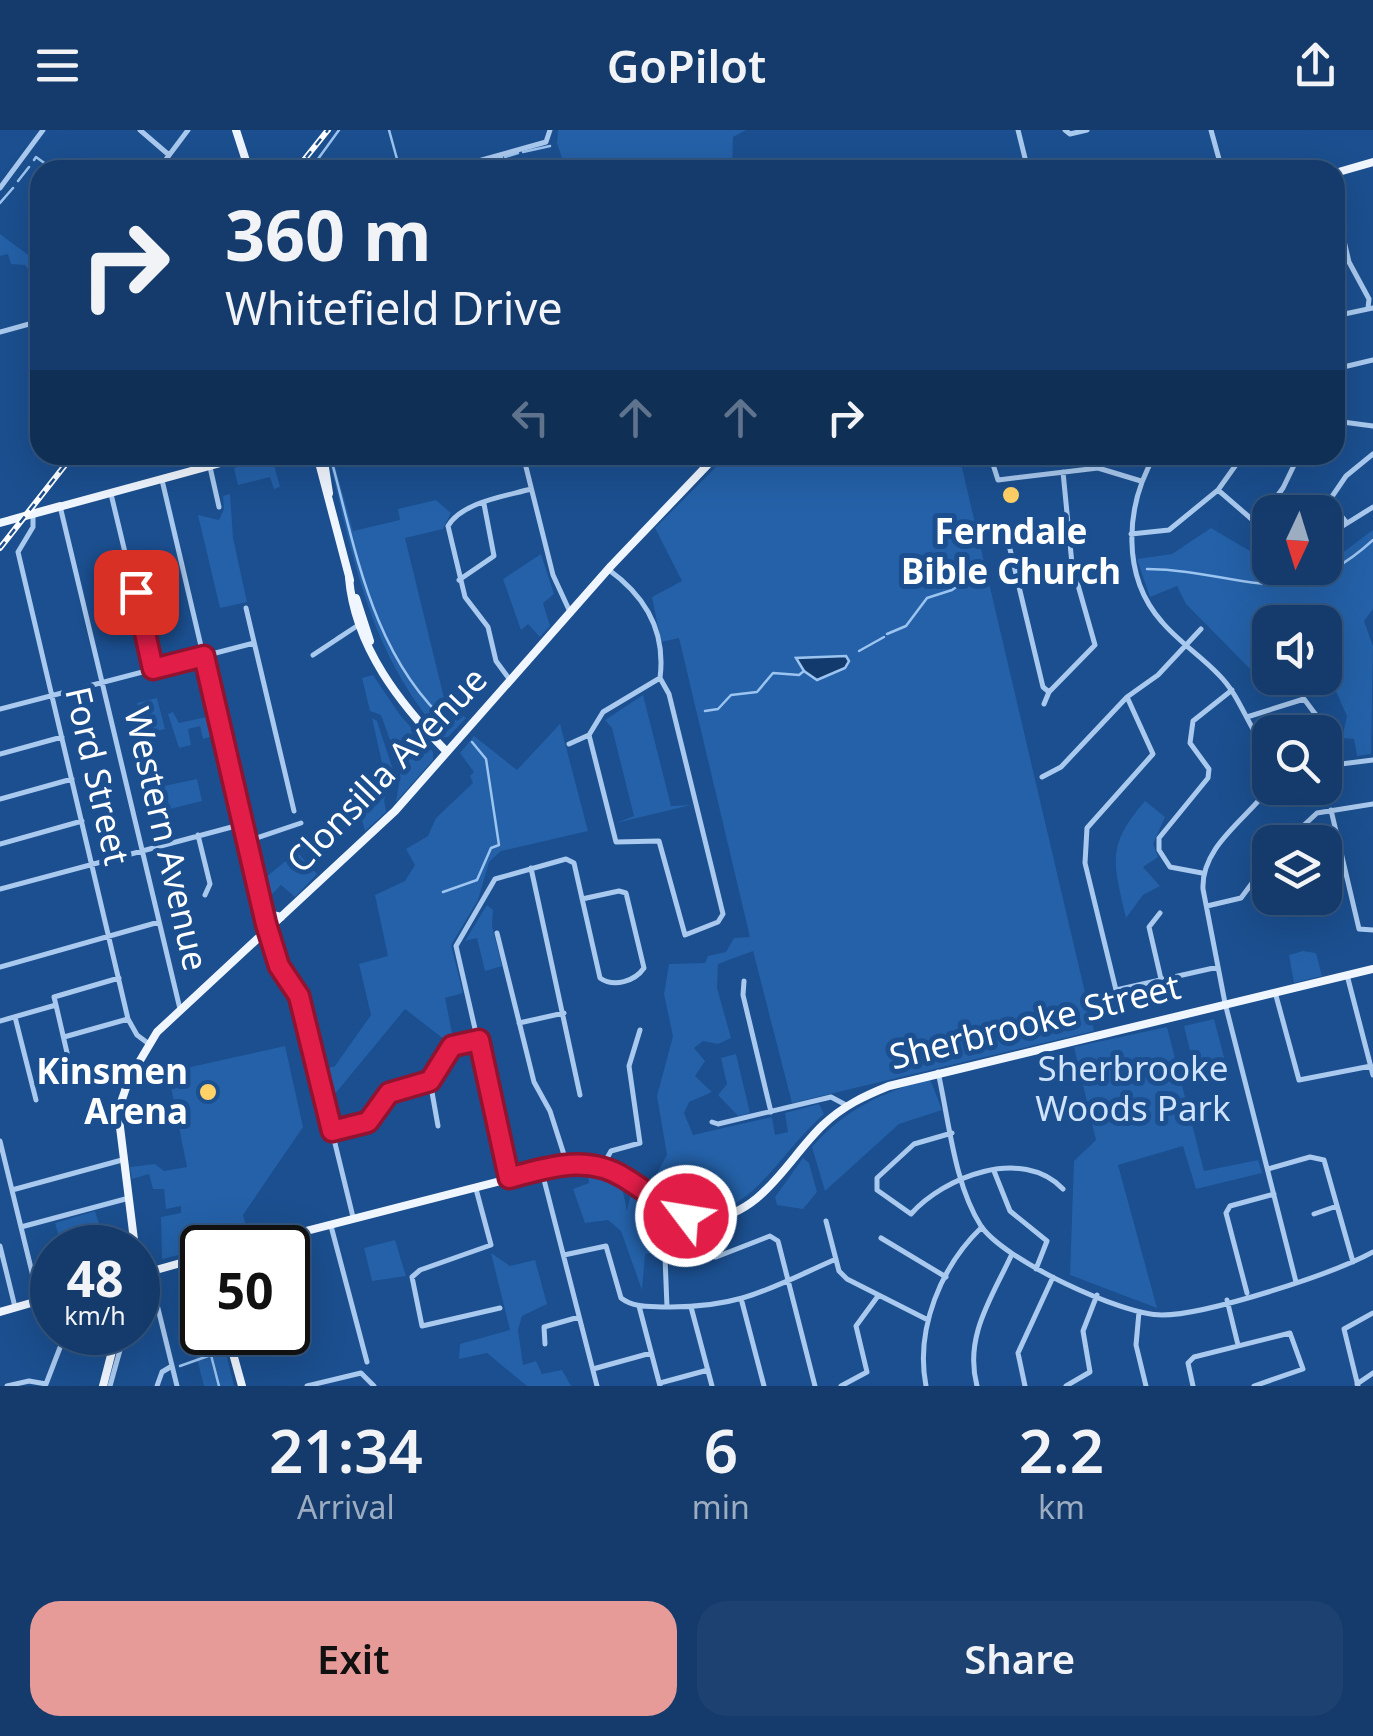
<!DOCTYPE html>
<style>
:root{--surface:#143b6b;--page:#1d4271;--text:#f1f3f6;--muted:#9dadc1;--line:#33557e;--accent:#e69b98}
body{margin:0;font-family:"Noto Sans",sans-serif;background:var(--page);color:var(--text);height:100vh;display:flex;flex-direction:column;font-size:38px;white-space:nowrap}
*{box-sizing:border-box;margin:0}
p{font-size:32px;color:var(--muted)}
.icon{flex:none;width:55px;height:55px;fill:none;stroke:currentColor;stroke-width:2;stroke-linecap:round;stroke-linejoin:round}
.map{position:relative;height:1256px;overflow:hidden}
.sheet{display:flex;flex-direction:column;background:var(--surface);flex:1}
.sheet>*{flex:none}
.banner{position:absolute;left:30px;top:30px;width:1315px;height:305px;border-radius:30px;box-shadow:0 10px 40px #0002,0 0 0 2px var(--line);background:#143b6b;color:var(--text);overflow:hidden}
.needle{width:65px;rotate:184deg}
.buttons{position:absolute;left:1252px;top:365px;display:grid;gap:20px}
.buttons a{display:grid;place-items:center;width:90px;height:90px;border-radius:20px;background:var(--surface);box-shadow:0 10px 40px #0002,0 0 0 2px var(--line);font-size:50px}
.speed{position:absolute;left:30px;top:1095px;display:flex;gap:20px;font-size:50px;font-weight:700;text-align:center}
.speed>*{display:grid;place-content:center;width:130px;height:130px;border-radius:50%;background:var(--surface);box-shadow:0 10px 40px #0002,0 0 0 2px var(--line);line-height:1}
.speed small{font-size:25px;font-weight:400}
.speed .limit{border:5px solid #111;border-radius:15px;background:#fff;color:#111}
.pin{position:absolute;display:grid;place-items:center;width:85px;height:85px;color:#fff;margin:-42px;border-radius:20px;box-shadow:0 5px 15px #0006}
.me{position:absolute;width:110px;margin:-55px;rotate:301deg;stroke-linejoin:round;filter:drop-shadow(0 0 8px #0008)}
.turn{display:flex;align-items:center;gap:35px;height:210px;padding:0 30px;font-size:45px}
.turn .icon{width:130px;height:130px;stroke-width:2.5}
.turn b{display:block;font-size:70px;line-height:85px}
.lanes{display:flex;align-items:center;height:95px;padding:0 30px;background:#0003;justify-content:center;gap:50px;direction:ltr}
.lanes .off{opacity:.35}
.eta{display:flex;justify-content:space-evenly;align-items:center;height:170px;text-align:center}
.eta b{font-size:60px;font-weight:600;line-height:70px}
.primary-button{display:flex;gap:20px;margin-top:auto;padding:20px 30px}
.primary-button a{flex:1;height:115px;border-radius:30px;background:var(--accent);color:#111;font-size:40px;font-weight:600;line-height:115px;text-align:center}
.primary-button a+a{background:var(--page);color:var(--text)}
header{display:flex;justify-content:space-between;align-items:center;height:130px;padding:0 30px;background:var(--surface);font-size:45px;font-weight:600}
.map>svg:first-child{display:block}
.green{fill:#2461a8}
.water{fill:#123a6d;stroke:#9cc4f0;stroke-width:2.5}
.lines{fill:none;stroke-linecap:round;stroke-linejoin:round}
.stream{stroke:#9cc4f0;stroke-width:2.5}
.minor{stroke:#a9c9ee;stroke-width:5}
.major{stroke:#f0f6ff;stroke-width:8}
.rail-casing{stroke:#fff;stroke-width:6}
.rail{stroke:#1b4f8f;stroke-width:2.5;stroke-dasharray:8;stroke-linecap:butt}
.route-casing{stroke:#92132f;stroke-width:25}
.route{stroke:#e11d48;stroke-width:18}
.poi-dot{fill:#ffd166;stroke:#1b4f8f;stroke-width:4}
.labels{text-anchor:middle;stroke-width:10;stroke-linejoin:round;paint-order:stroke}
.poi-label{font-size:35px;font-weight:bold;fill:#fff;stroke:#1b4f8f}
.street-label{font-size:35px;fill:#fff;stroke:#1b4f8f}
.park-label{font-size:35px;fill:#cfe3fa;stroke:#1b4f8f}
</style>
<header><svg class="icon" aria-label="menu" viewBox="0 0 24 24"><path d="M4 6h16M4 12h16M4 18h16"/></svg>GoPilot<svg class="icon" aria-label="share" viewBox="0 0 24 24"><path d="M12 15V3M7 8l5-5 5 5M5 13v7h14v-7"/></svg></header>
<div class="map">
<svg width="1373" height="1256" viewBox="0 0 1373 1256">
<rect width="100%" height="100%" fill="#1b4f8f"/>
<path class="green" d="M558,0H746L733,7L732,40H566L557,13Z
M0,104L40,134V153L25,135L11,134L8,124L0,126Z
M328,325H332L353,401L400,390L398,379L436,370L451,383L443,399L405,408L445,572L466,588L448,607H443C368,520 355,433 328,325Z
M728,325H959L1094,901L792,973L753,821L718,834L717,858L731,908L718,914L703,911L694,918L705,931L695,946L712,962L689,972L684,983L693,1005L772,987L775,1005L788,1002L785,983L819,974L824,984C768,1032 735,1127 650,1056L667,1025L657,966L673,906L664,864L669,834L705,833L708,826L726,822L734,808L750,807L679,508L661,512L652,467L682,451L655,398Z
M272,328L280,357L274,359L270,347L238,355L234,338Z
M230,364L233,408L247,472L220,478L198,385L219,390L224,379L223,366Z
M1211,398L1270,433V438C1330,438 1324,436 1373,400V479L1364,491L1373,516L1371,624L1357,626L1354,609L1342,608L1347,586L1325,537V492H1270V548H1281L1263,552L1186,474L1177,456L1150,467L1137,429L1172,424Z
M541,424L554,464L543,473L550,496L540,507L528,494L521,500L503,449Z
M373,545L400,585L433,622V630L396,672L401,640L381,585L370,581L362,548Z
M643,565L671,676L691,675L616,693L634,686L612,598L605,590Z
M157,568L165,599L145,604L137,573Z
M173,582L179,593L211,586L213,606L203,609L200,596L188,599L191,615L179,618L168,584Z
M372,588L377,591L394,643L384,670L386,682L365,701L356,668L385,646Z
M560,594L588,701L501,721L489,732L478,770L451,815L463,863L445,868L453,908L445,910L405,879L330,970L323,940L335,936L371,885L359,834L388,826L375,765L405,751L415,735L406,719L428,706L436,688L473,653L470,646L474,642L460,623L474,606L517,640Z
M197,649L202,671L170,679L164,656Z
M1145,671L1165,687L1153,714L1158,727L1143,737L1160,756L1143,765L1126,788C1113,732 1106,716 1145,671Z
M297,722L317,744L295,767L281,755L266,770L261,751Z
M487,775L493,780L492,796L502,836L485,841L477,808L465,811Z
M1303,821L1316,823L1322,846L1294,853L1289,825Z
M1214,889L1225,931L1194,937L1184,896Z
M1167,897L1204,1041L1258,1030L1262,1043L1196,1059L1183,1016L1118,1035L1157,1178L1070,1145L1074,1031L1096,1010L1074,917Z
M285,916L303,997L243,1085L249,1108L162,1129L161,1087L181,1083V1076L166,1079L164,1059H153L149,1044L132,1049L130,1037L155,1034L164,1041L187,1037L168,942Z
M736,924L750,983L738,986L718,965L727,954L721,928Z
M930,949L942,980L899,994L825,1061L812,1017C845,979 883,962 930,949Z
M803,1028L809,1033L817,1062L803,1079L777,1075L775,1067Z
M588,1043L622,1057L627,1081L631,1064L681,1093L676,1115L670,1113V1120L645,1124L642,1160L621,1101L608,1090L585,1093L573,1059L589,1053Z
M95,1081L106,1117H62L55,1093Z
M395,1110L406,1146L372,1151L364,1118Z
M491,1123L510,1136L535,1130L547,1174L522,1186L518,1200L523,1235L536,1231L542,1244L562,1240L571,1256H527L487,1223L459,1229L460,1214L510,1200Z
M202,1185V1202L221,1203L234,1256H204L187,1190Z"/>
<path class="water" d="M846,526L849,531L845,538L817,550L804,541L796,528Z"/>
<g class="lines">
<path class="stream" d="M389,0L400,40
M523,22L550,16
M505,27L518,23
M500,28H502
M34,30L36,27L54,40
M484,33L497,29
M478,34H480
M461,38L465,37
M310,40L339,0
M18,51L29,37
M0,73L13,58
M330,325C356,420 372,526 450,595
M1147,439C1243,440 1289,487 1373,410
M887,504L906,496L927,468L952,460L982,438
M859,521L884,507
M705,581L718,579L731,565L757,562L773,543L799,545L804,541
M443,762L477,750L491,718L499,715L486,629L472,612
M205,1202L219,1256
M180,1236L211,1225"/>
<path class="minor" d="M140,0L169,25
M1018,0L1028,40
M1065,0L1070,4L1087,0
M1211,0L1222,40
M158,40L188,0
M446,40L546,12L550,0
M0,58L43,0
M1335,72L1349,132L1369,169L1368,178
M1335,186L1373,178
M0,202L40,191
M1335,239L1373,230
M1335,291L1373,296
M523,325L553,445L570,482
M990,325L998,350L1098,338L1141,351
M1155,325C1125,376 1121,446 1162,492C1179,512 1201,526 1219,545C1242,568 1248,600 1270,623
M210,337L219,377
M162,350L266,793L279,835L299,866L353,1087
M1218,360L1270,405
M111,364L153,539
M60,376L180,879
M33,387V397L18,422L128,889L137,905L149,914
M1347,393L1329,371L1346,346L1373,324
M1256,395L1283,358L1299,325
M1131,404L1169,400L1218,360L1243,325
M1325,407L1373,377
M609,440C645,466 666,501 660,548
M459,450L494,426L484,374
M246,478L294,681
M337,509L357,496
M313,525L360,494
M510,550L496,531L488,497L465,467L448,396C462,372 506,366 531,359
M1049,562L1043,557L1009,415L1013,409L1068,400
M1127,567L1153,624L1087,698L1085,733L1116,860L1218,837
M1044,574L1049,562L1095,515L1072,434L1063,342
M0,579L254,513
M1247,587L1304,569L1316,585
M589,605L616,712L659,711L685,805L718,792L723,784L669,564L660,548
M569,614L589,605L603,582L660,548
M0,624L62,607
M1325,636L1373,630
M1042,647L1061,637L1127,567L1158,545L1201,499
M1270,657C1247,689 1201,716 1203,759L1225,873L1296,1152
M0,669L72,649
M1331,680L1359,799L1373,800
M198,705L210,754L205,765
M248,711L301,693
M1286,712L1317,683L1373,674
M0,714L82,691
M531,738L580,965
M1202,743L1170,737L1159,720V708L1208,648L1209,639L1190,613L1193,591L1232,560
M0,759L243,694
M1207,776L1241,768L1270,729
M1160,783L1149,797L1161,849
M497,803L534,952L550,981L567,1034
M0,837L159,792
M1347,845L1373,945
M744,851L743,865L771,982
M1275,862L1299,950L1371,936
M56,875L68,927
M15,887L36,970
M0,891L56,875L54,867L119,848
M519,893L564,883
M64,907L128,889
M938,942C949,990 954,1054 981,1096C1004,1130 1121,1185 1162,1185C1206,1185 1333,1144 1373,1122
M430,951L438,996
M712,992L718,994L831,967L846,975
M332,1001L368,991L389,963L430,951L452,916L479,910
M952,1003L914,1014L877,1048V1060L911,1084C944,1047 1022,1016 1063,1059
M0,1011L39,1171
M602,1037L611,1021L640,1013L629,936L640,900
M1268,1039L1310,1027L1324,1030L1353,1132
M994,1041L1010,1081L1047,1111L1036,1139
M542,1042L597,1256
M509,1047L456,816L495,749L566,729L574,733L600,848C614,858 635,851 644,838L626,763L619,761L582,769
M476,1059L491,1115L420,1140L412,1147L422,1196L500,1178
M12,1060L122,1030
M1314,1084L1337,1076
M826,1091L839,1141L847,1149L928,1190
M331,1096L367,1232
M21,1097L129,1068
M881,1108L946,1147
M0,1116L15,1177
M564,1125L606,1116L621,1168C634,1178 650,1176 666,1177C741,1178 770,1158 836,1129
M138,1157L152,1154L177,1256
M1247,1163L1226,1083L1230,1076L1274,1064
M1227,1170L1238,1215
M742,1172L764,1256
M639,1176L660,1256
M667,1177L665,1127L673,1122L716,1127L770,1106L778,1111L815,1256
M691,1177L712,1256
M1139,1182L1136,1215L1146,1256
M545,1214L544,1197L579,1187
M593,1239L651,1223
M660,1253L708,1240
M1357,1254L1373,1243
M7,1256L29,1251L46,1254L66,1202
M110,1256L125,1202
M157,1256L162,1242L172,1236
M307,1256L361,1243L374,1256
M841,1256L867,1242L856,1196L878,1166
M926,1256C915,1199 941,1136 982,1097
M977,1256C964,1207 991,1169 1011,1126
M1025,1256L1018,1223L1053,1147
M1066,1256L1090,1242L1083,1201L1097,1165
M1193,1256L1188,1233L1194,1227L1290,1203L1303,1239L1254,1256
M1358,1256L1344,1199L1373,1183"/>
<path class="major" d="M236,0L249,40
M1335,43L1373,32
M317,325L350,450
M323,325L329,363
M10,390L60,376
M0,393L250,325
M349,448C355,517 400,574 447,622
M356,468L370,511
M264,783L281,787
M135,1118L118,981L129,949L157,902L395,681L611,436L717,325
M240,1118L567,1034C631,1034 659,1091 707,1089C762,1086 788,1028 823,995C843,976 864,966 889,956L1373,839
M138,1145L202,1127
M0,1182L52,1167
M227,1202L242,1256
M103,1256L117,1202"/>
<g class="rail-casing">
<path id="rail" d="M296,40L328,0
M0,418L73,325"/>
</g>
<use href="#rail" class="rail"/>
</g>
<g class="lines">
<g class="route-casing">
<path id="route" d="M136,462L153,539L204,526L266,794L279,836L299,866L332,1001L368,992L389,963L430,951L452,916L479,910L509,1048C548,1037 588,1024 625,1048C646,1061 664,1076 686,1086"/>
</g>
<use href="#route" class="route"/>
</g>
<g class="poi-dot">
<circle cx="1011" cy="365" r="10"/>
<circle cx="208" cy="962" r="10"/>
</g>
<g class="labels">
<g class="poi-label">
<text x="1011" y="414">Ferndale<tspan x="1011" dy="40">Bible Church</tspan></text>
<text x="188" y="954" text-anchor="end">Kinsmen<tspan x="188" dy="40">Arena</tspan></text>
</g>
<g class="street-label">
<text transform="translate(387 640) rotate(-46)" y="12">Clonsilla Avenue</text>
<text transform="translate(97 646) rotate(77)" y="12">Ford Street</text>
<text transform="translate(166 709) rotate(77)" y="12">Western Avenue</text>
<text transform="translate(1035 892) rotate(-14)" y="12">Sherbrooke Street</text>
</g>
<g class="park-label">
<text x="1133" y="951">Sherbrooke<tspan x="1133" dy="40">Woods Park</tspan></text>
</g>
</g>
</svg>
<div class="buttons">
<a><svg class="needle" viewBox="-14 -14 28 28"><path d="M0-13l5 13h-10z" fill="#e53935"/><path d="M0 13l5-13h-10z" fill="#9dadc1"/></svg></a>
<a><svg class="icon" aria-label="sound" viewBox="0 0 24 24"><path d="M4 9h4l5-4v14l-5-4H4zM17 9q2 3 0 6"/></svg></a>
<a><svg class="icon" aria-label="search" viewBox="0 0 24 24"><circle cx="10" cy="10" r="6"/><path d="M15 15l6 6"/></svg></a>
<a><svg class="icon" aria-label="layers" viewBox="0 0 24 24"><path d="M12 4l9 5-9 5-9-5zM3 14l9 5 9-5"/></svg></a>
</div>
<div class="speed"><div>48<small>km/h</small></div><div class="limit">50</div></div>
<div class="pin" style="left:136px;top:462px;background:#d93025"><svg class="icon" aria-label="arrive" viewBox="0 0 24 24"><path d="M6 21V4h12l-3 4 3 4H6"/></svg></div>
<svg class="me" style="left:686px;top:1086px" viewBox="-20 -20 40 40"><circle r="17" fill="#e11d48" stroke="#fff" stroke-width="3"/><path d="M0-11L8 9 0 5-8 9z" fill="#fff"/></svg>
<div class="banner">
<div class="turn"><svg class="icon" aria-label="right" viewBox="0 0 24 24"><path d="M7 20v-9h11M14 6l5 5-5 5"/></svg><div><b>360 m</b>Whitefield Drive</div></div>
<div class="lanes"><svg class="icon off" aria-label="left" viewBox="0 0 24 24"><path d="M17 20v-9H6M10 6l-5 5 5 5"/></svg><svg class="icon off" aria-label="ahead" viewBox="0 0 24 24"><path d="M12 20V5M6 11l6-6 6 6"/></svg><svg class="icon off" aria-label="ahead" viewBox="0 0 24 24"><path d="M12 20V5M6 11l6-6 6 6"/></svg><svg class="icon" aria-label="right" viewBox="0 0 24 24"><path d="M7 20v-9h11M14 6l5 5-5 5"/></svg></div>
</div>
</div>
<section class="sheet">
<div class="eta">
<div><b>21:34</b><p>Arrival</p></div>
<div><b>6</b><p>min</p></div>
<div><b>2.2</b><p>km</p></div>
</div>
<div class="primary-button"><a>Exit</a><a>Share</a></div>
</section>
